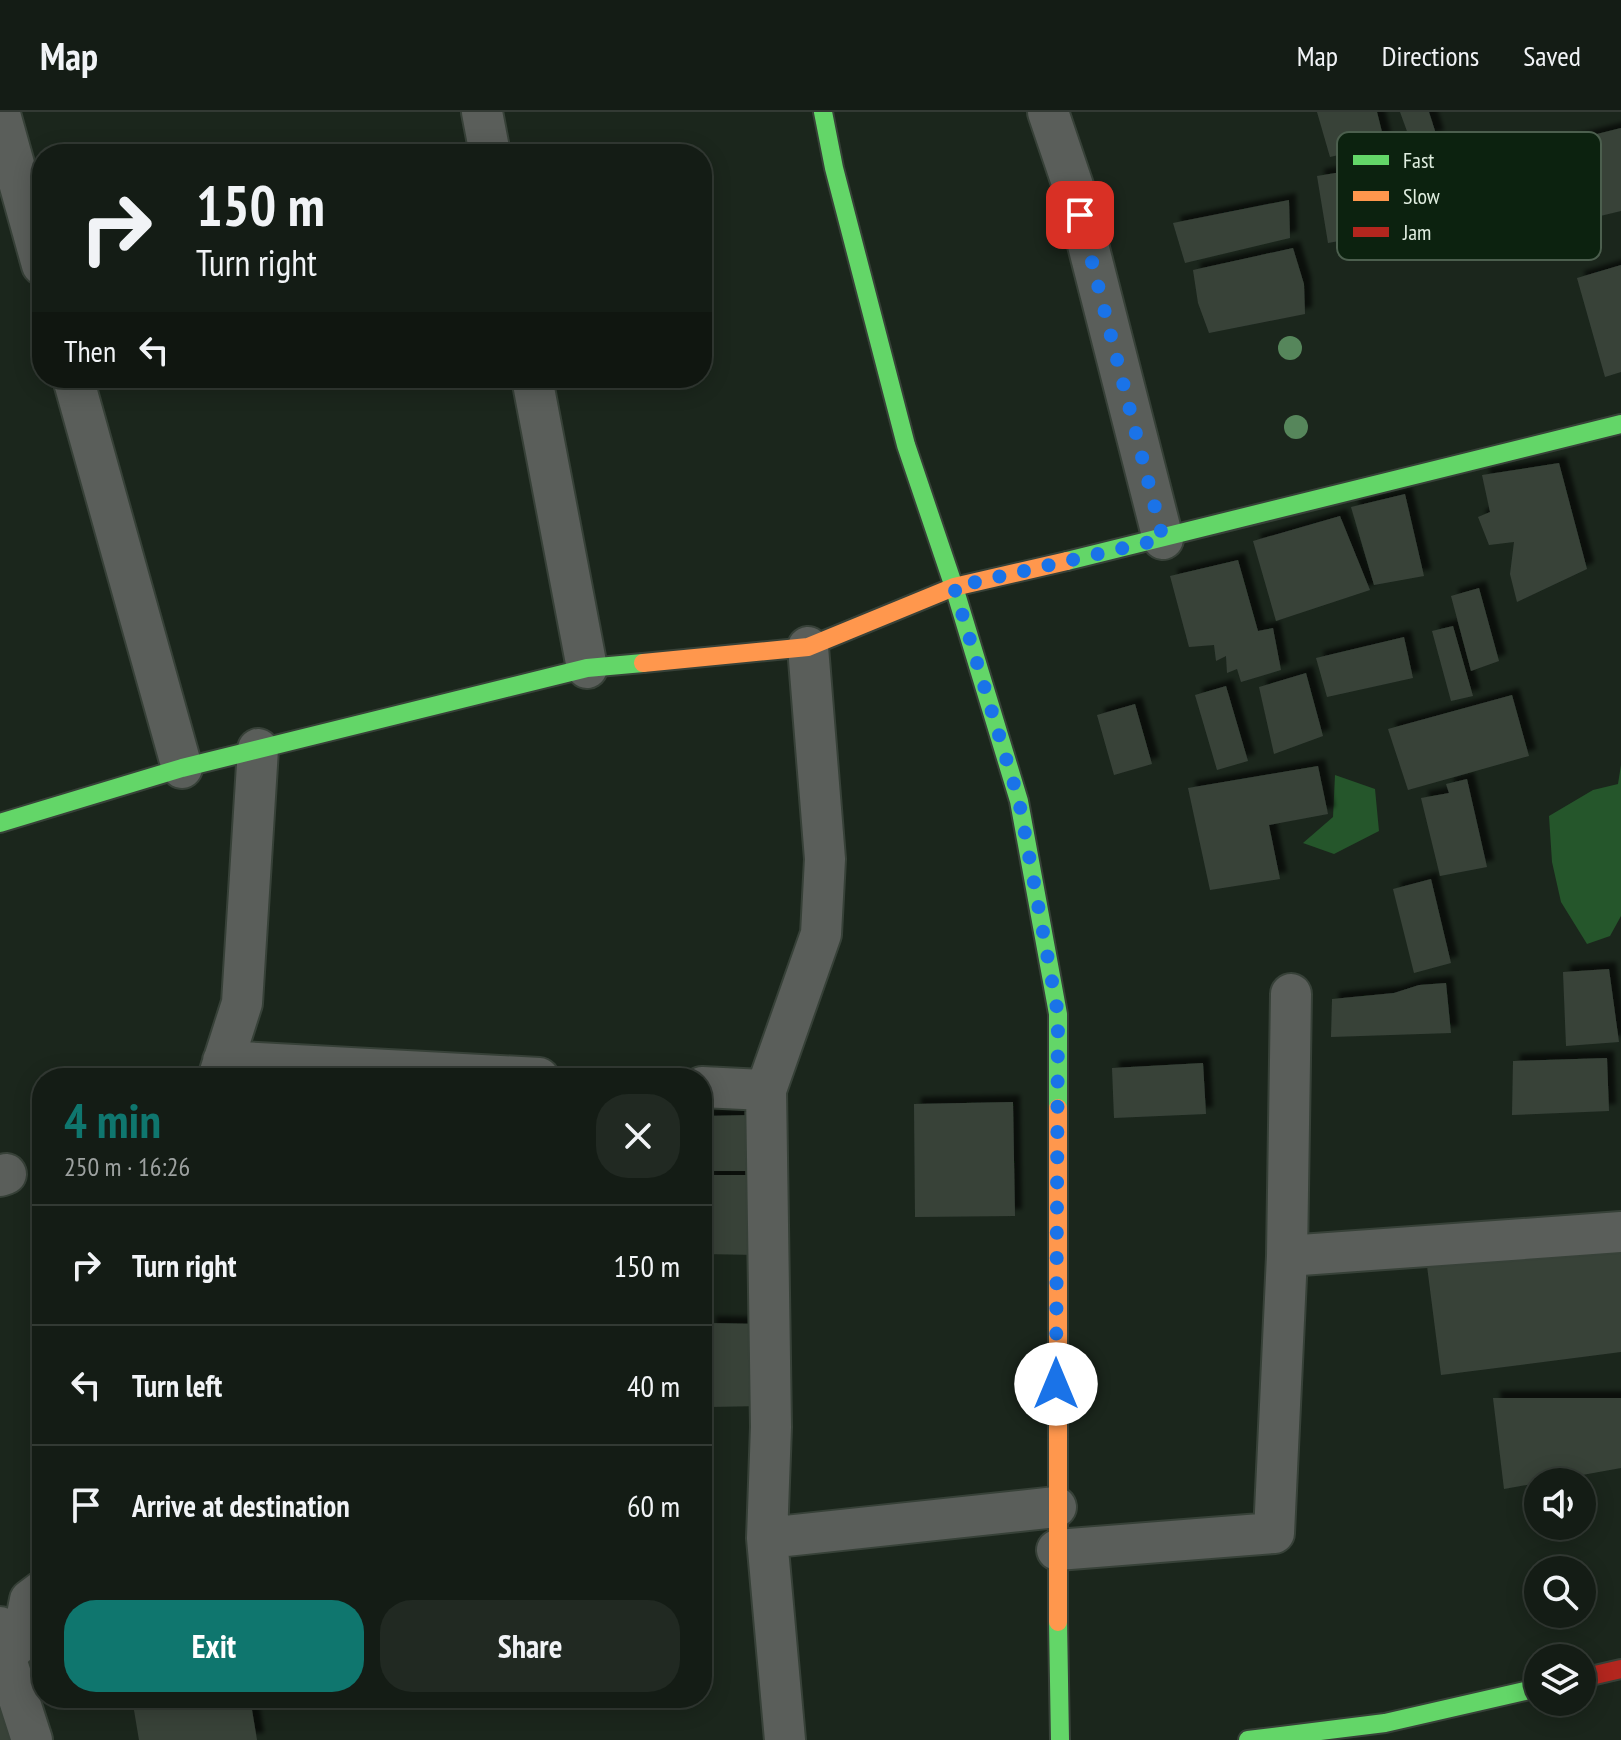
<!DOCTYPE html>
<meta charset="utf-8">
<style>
:root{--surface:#141c15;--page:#212922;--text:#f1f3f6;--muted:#9da1a0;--line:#333a34;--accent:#0f766e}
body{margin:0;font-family:"PT Sans Narrow",sans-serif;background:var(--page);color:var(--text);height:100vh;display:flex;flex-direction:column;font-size:30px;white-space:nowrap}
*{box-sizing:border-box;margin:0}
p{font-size:26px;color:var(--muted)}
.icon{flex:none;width:44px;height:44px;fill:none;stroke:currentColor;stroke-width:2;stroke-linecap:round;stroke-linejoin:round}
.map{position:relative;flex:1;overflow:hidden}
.details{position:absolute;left:32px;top:956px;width:680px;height:640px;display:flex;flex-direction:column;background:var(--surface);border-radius:32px;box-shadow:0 4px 20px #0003,0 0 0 2px var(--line)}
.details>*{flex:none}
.banner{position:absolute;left:32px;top:32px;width:680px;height:244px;border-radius:32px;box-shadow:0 4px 20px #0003,0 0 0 2px var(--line);background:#141c15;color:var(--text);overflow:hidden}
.fabs{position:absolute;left:1524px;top:1356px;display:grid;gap:16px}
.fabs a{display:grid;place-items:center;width:72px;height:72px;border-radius:50%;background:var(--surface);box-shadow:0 4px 20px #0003,0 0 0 2px var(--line);font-size:40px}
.pin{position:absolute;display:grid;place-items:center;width:68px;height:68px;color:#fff;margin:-34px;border-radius:16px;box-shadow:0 4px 12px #0006}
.me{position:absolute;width:88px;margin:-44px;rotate:0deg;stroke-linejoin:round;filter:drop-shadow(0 0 6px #0008)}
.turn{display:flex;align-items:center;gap:28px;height:168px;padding:0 32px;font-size:36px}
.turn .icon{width:104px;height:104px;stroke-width:2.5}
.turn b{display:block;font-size:56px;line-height:68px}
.then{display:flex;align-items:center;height:76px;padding:0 32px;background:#0003;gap:16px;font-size:30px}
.round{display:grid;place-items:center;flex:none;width:84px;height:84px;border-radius:32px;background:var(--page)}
.head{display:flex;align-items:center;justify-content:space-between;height:136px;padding:0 32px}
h1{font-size:48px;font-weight:600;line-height:60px;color:var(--accent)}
.action{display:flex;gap:16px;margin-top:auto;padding:16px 32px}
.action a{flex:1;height:92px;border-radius:32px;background:var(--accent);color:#fff;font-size:32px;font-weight:600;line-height:92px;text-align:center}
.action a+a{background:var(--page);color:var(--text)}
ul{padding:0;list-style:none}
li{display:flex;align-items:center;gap:24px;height:120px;padding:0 32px;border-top:2px solid var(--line)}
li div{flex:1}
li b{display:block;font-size:30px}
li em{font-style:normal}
header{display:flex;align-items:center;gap:48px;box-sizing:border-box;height:112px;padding:0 40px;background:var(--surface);border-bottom:2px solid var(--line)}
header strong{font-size:38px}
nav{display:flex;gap:44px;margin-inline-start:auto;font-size:28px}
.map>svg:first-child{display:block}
.forest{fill:#25562b}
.building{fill:#384239;filter:url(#shadow)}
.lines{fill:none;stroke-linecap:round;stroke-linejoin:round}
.street-casing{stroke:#374138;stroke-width:44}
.fast-casing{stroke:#374138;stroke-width:22}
.slow-casing{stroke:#374138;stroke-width:22}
.jam-casing{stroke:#374138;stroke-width:22}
.street{stroke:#5a5e5a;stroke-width:40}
.fast{stroke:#63d668;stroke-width:18}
.slow{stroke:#ff974d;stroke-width:18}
.jam{stroke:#b3261e;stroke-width:18}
.tree{fill:#56865b}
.route{stroke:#1a73e8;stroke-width:14;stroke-dasharray:0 25.2}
.key{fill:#0c220f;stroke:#4c5f4e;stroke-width:2}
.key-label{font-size:22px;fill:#e0eee0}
</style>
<header>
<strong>Map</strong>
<nav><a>Map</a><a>Directions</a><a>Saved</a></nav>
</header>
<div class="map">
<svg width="1621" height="1628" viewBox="0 0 1621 1628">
<defs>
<filter id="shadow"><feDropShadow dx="7" dy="-7" stdDeviation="2" flood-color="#0009"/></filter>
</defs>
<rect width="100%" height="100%" fill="#1b261c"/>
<path class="forest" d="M1621,653V804L1610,824L1587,832L1561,790L1552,750L1549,704L1593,678L1618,672Z
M1335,663L1375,677L1379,719L1334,742L1303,731L1333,705Z"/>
<path class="building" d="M1317,0H1377L1385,32L1330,45Z
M1400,0H1429L1437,25L1412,33Z
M1621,16V99L1567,112L1545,35Z
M1366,56L1378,122L1328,131L1317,64Z
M1289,88L1290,126L1185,151L1173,111Z
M1293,136L1304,172L1305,202L1209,221L1198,191L1193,158Z
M1621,153V260L1605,265L1577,166Z
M1559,351L1587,457L1517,490L1510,462L1514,430L1489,433L1478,405L1490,400L1482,363Z
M1405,382L1424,464L1374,473L1351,395Z
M1340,404L1370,478L1276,509L1253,429Z
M1238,448L1258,519L1273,516L1281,558L1241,570L1237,557L1227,561L1226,544L1216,549L1214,533L1189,535L1170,464Z
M1479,476L1499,549L1471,559L1451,484Z
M1453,514L1473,584L1451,589L1432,519Z
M1404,525L1413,566L1327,585L1316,546Z
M1306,561L1323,624L1274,642L1259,575Z
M1226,574L1248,649L1217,658L1195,583Z
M1512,583L1529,644L1408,678L1388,617Z
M1135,592L1152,652L1114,663L1097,603Z
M1318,654L1328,702L1269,713L1280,767L1210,778L1188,676Z
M1467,667L1487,755L1440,764L1421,686L1449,681L1446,672Z
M1431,767L1451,851L1414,861L1393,777Z
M1609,857L1619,930L1566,934L1563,860Z
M1446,871L1451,921L1331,925L1332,887L1394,881L1419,873Z
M1607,946L1609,999L1512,1003L1513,949Z
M1203,951L1206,1002L1114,1006L1112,956Z
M1013,990L1015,1104L915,1105L914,992Z
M752,1003L753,1059H706L705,1004Z
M706,1063H754L757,1143L704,1142Z
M1621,1141V1240L1441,1263L1427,1154Z
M709,1211L761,1212V1294L709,1295Z
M1493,1286H1621V1356L1504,1377Z
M132,1586H250L257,1628H139Z
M0,1590L12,1628H0Z"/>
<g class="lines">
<g class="street-casing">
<path id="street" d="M482,0L490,42
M1048,0L1073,74L1163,427
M0,2L42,153
M73,266L182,656
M532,266L587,556
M223,949L539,966
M218,966L242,891L258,637
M702,975L766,978
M0,1064L6,1062
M1287,1144L1621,1120
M767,1426L1056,1395
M1057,1438L1274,1421L1287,1144L1291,882
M0,1515L5,1544L32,1628
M0,1543L5,1544L22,1528L30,1488L42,1479
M785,1628L767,1426L771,1315L766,978L821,822L825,747L808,535"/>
</g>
<g class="fast-casing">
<path id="fast" d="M823,0L834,56L906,333L954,475L1019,689L1058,902V996
M1067,449L1621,312
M0,711L182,656L587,556L643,551
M1058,1510L1060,1628
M1248,1628L1385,1611L1538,1576"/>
</g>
<g class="slow-casing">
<path id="slow" d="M643,551L808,535L954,475L1067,449
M1058,996V1510"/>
</g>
<g class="jam-casing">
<path id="jam" d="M1582,1566L1621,1557"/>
</g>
<use href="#street" class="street"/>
<use href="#fast" class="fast"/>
<use href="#slow" class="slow"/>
<use href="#jam" class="jam"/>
</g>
<g class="tree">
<circle cx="1290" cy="236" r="12"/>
<circle cx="1296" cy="315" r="12"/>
</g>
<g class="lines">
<path class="route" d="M1056,1272L1058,902L1019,689L954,475L1163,427L1080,103"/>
</g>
<rect x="1337" y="20" width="264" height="128" rx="12" class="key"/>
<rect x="1353" y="43" width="36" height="10" fill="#63d668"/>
<rect x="1353" y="79" width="36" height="10" fill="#ff974d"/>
<rect x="1353" y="115" width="36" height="10" fill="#b3261e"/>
<g class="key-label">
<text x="1403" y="56">Fast</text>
<text x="1403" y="92">Slow</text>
<text x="1403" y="128">Jam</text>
</g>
</svg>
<div class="fabs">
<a><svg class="icon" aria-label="sound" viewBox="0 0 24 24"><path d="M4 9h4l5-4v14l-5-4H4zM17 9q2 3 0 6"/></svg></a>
<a><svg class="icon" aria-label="search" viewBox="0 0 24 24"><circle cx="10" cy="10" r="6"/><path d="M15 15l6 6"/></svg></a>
<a><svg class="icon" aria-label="layers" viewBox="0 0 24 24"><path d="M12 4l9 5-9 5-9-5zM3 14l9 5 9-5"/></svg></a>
</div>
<div class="pin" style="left:1080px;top:103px;background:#d93025"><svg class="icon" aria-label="arrive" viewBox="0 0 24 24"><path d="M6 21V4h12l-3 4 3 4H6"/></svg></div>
<svg class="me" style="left:1056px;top:1272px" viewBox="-20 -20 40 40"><circle r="19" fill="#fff"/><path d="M0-13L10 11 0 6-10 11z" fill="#1a73e8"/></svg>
<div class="banner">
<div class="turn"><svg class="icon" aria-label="right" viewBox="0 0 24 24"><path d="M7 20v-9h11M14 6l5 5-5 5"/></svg><div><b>150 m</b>Turn right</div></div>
<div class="then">Then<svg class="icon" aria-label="left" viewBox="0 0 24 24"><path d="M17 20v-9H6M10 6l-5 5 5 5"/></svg></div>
</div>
<section class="details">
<div class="head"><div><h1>4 min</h1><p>250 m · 16:26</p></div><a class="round"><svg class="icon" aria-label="close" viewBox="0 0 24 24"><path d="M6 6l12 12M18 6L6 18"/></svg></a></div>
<ul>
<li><svg class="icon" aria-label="right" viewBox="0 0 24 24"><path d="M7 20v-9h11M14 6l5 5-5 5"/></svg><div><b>Turn right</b></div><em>150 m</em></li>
<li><svg class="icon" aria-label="left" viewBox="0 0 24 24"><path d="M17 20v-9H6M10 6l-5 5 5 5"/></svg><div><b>Turn left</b></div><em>40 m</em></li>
<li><svg class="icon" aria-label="arrive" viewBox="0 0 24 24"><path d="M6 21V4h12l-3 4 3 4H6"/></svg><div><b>Arrive at destination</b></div><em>60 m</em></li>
</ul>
<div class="action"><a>Exit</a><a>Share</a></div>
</section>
</div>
